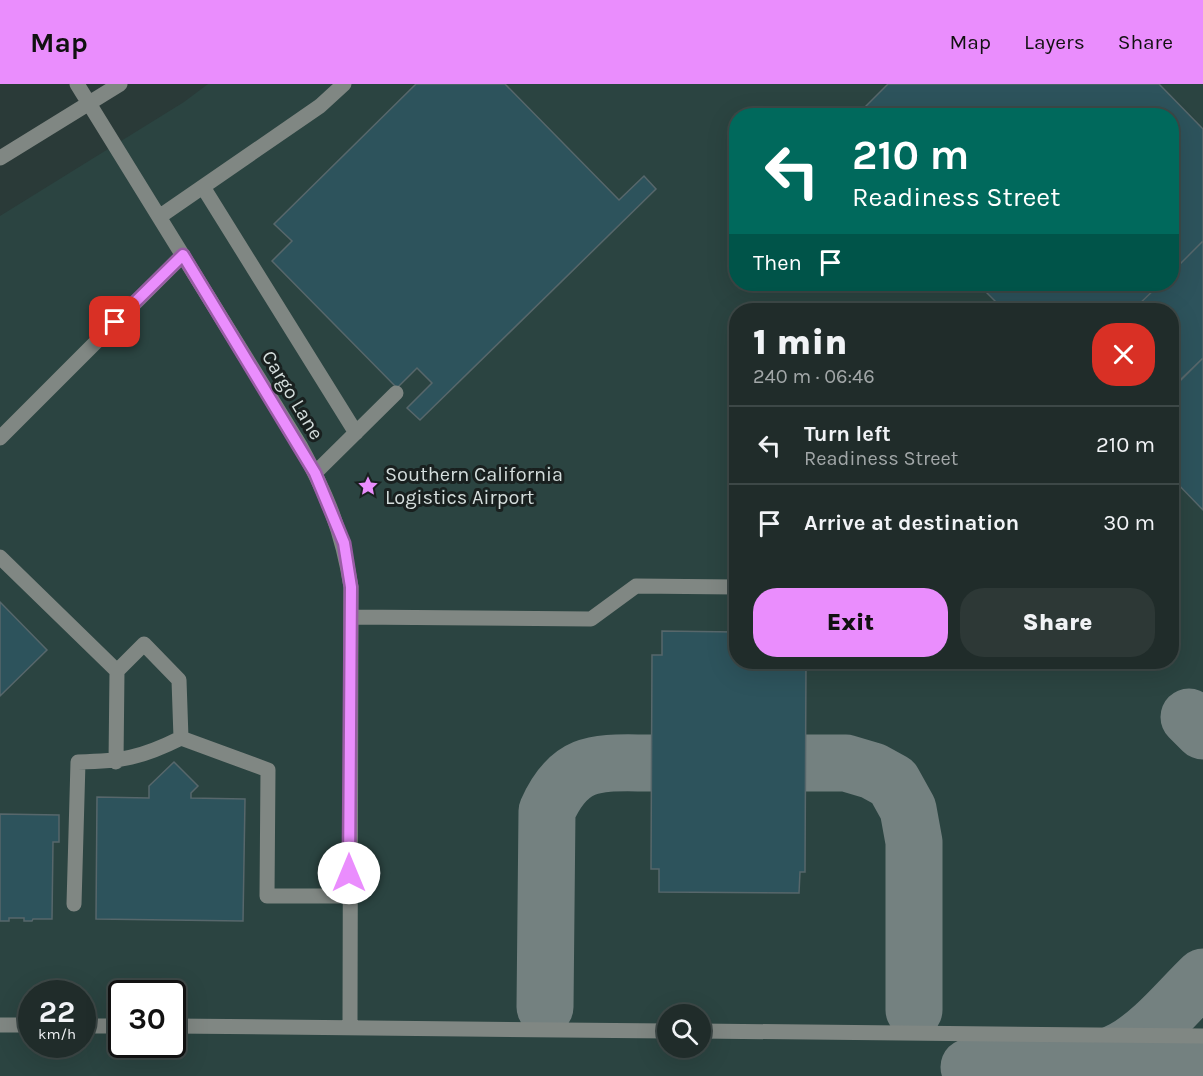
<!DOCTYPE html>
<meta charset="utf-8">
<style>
:root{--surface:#202c2a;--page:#2d3836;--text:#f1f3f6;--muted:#a2a7a8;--line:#3d4847;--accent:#ea8dfd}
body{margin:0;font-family:Karla,sans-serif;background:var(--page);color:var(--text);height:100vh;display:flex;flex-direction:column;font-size:22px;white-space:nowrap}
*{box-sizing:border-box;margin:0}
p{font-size:20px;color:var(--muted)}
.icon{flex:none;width:33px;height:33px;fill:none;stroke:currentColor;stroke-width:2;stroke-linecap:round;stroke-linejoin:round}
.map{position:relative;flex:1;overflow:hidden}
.panel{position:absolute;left:729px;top:219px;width:450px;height:366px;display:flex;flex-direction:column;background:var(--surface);border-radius:24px;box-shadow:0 6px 24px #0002,0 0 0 2px var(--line)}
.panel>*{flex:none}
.hud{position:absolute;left:729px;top:24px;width:450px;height:183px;border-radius:24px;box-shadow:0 6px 24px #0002,0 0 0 2px var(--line);background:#00695c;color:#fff;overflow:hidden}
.controls{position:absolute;left:657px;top:920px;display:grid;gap:12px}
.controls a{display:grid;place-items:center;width:54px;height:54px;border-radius:50%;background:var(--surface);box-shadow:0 6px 24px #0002,0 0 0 2px var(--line);font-size:30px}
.speed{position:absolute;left:18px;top:896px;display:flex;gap:12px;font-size:30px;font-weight:700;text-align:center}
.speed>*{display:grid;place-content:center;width:78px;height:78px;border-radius:50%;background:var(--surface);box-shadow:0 6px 24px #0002,0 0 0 2px var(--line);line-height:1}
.speed small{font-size:15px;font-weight:400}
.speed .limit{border:3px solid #111;border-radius:9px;background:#fff;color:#111}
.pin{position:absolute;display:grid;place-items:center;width:51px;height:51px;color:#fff;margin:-26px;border-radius:12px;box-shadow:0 3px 9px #0006}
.me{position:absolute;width:66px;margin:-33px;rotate:0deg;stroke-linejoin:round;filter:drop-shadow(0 0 4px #0008)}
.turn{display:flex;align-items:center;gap:21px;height:126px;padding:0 24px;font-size:27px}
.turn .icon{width:78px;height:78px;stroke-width:2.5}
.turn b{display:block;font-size:42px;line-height:51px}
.then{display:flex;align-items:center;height:57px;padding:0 24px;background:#0003;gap:12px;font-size:22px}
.round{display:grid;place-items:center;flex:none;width:63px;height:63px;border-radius:24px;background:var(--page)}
.headline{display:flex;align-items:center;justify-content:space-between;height:102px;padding:0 24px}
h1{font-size:36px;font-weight:800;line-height:45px}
.primary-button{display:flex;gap:12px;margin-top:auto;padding:12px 24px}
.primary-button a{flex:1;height:69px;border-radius:24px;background:var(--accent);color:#111;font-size:24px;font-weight:800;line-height:69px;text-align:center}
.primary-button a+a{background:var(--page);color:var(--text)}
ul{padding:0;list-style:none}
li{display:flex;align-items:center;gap:18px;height:78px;padding:0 24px;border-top:2px solid var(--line)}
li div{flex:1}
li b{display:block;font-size:22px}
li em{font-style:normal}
header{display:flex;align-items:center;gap:36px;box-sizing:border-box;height:84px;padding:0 30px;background:var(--accent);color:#111}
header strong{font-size:28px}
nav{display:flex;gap:33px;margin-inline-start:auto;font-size:21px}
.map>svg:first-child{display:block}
.built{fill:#2b4441;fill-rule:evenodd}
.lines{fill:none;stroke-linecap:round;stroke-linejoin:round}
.taxiway{stroke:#748180;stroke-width:57}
.building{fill:#2d535c;stroke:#57676b;stroke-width:1.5}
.minor{stroke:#808783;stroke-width:15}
.route-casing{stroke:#985ca4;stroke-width:15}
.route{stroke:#ea8dfd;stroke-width:10}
.labels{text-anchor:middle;stroke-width:6;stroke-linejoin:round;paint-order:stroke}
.street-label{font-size:20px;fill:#d4dddc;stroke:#19201f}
.poi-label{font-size:20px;fill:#d4dddc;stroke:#19201f;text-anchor:start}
</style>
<header>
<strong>Map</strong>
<nav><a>Map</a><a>Layers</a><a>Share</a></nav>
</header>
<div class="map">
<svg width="1203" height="992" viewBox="0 0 1203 992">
<rect width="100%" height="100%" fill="#2a3a38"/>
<path class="built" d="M208,0H1203V992H0V132L184,18ZM736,32H1172V200H736ZM736,226H1172V578H736ZM32,909H82V960H32ZM122,909H172V960H122ZM668,930H700V963H668Z"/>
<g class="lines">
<path class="taxiway" d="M1189,633L1203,647
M805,679H846L873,687L893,698L908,725L914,758V926
M545,923L547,727C571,673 600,679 652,679
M969,983C1019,983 1079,991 1124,965C1154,948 1179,916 1203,893
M1085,983L1203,984"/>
</g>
<path class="building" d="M416,0H505L619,116L644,92L656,105L420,336L407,324L432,299L417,284L397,304L272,177L292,157L274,140Z
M888,0H1159L1203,45V157L1172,188V32H856Z
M1203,157V274L1180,296L1172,287V226H1133L1160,200H1172V188Z
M978,200H1160L1133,226H1004Z
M1203,274V426L1172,394V305Z
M0,518L47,566L0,612Z
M662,547L736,548V578H806L805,788H800L799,809L659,808V785H651L652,571H662Z
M174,678L198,702L191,709V714L245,715L243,837L96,835L97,713L149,714V702Z
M0,730L59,731V758H53L52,835H33L32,837H24V834H9V837H0Z"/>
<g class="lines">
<path class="minor" d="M77,0L301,363C328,413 342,447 351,503L350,944
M0,74L120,0
M203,103L356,349
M159,133L320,22L344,0
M0,354L183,171
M315,389L396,309
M0,473L117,587L116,678
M351,533L591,535L636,502L736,503
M117,587L144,560L179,596L181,654
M74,820L78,678C122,677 141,674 181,654L268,686L267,812H349
M0,941H32
M82,942H122
M172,942L668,947
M700,947L1203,952"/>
</g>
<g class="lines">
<g class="route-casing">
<path id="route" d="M115,238L183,171L315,389L344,459L351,503L349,789"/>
</g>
<use href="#route" class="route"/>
</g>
<defs>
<g id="sight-bare" transform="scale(1.62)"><path d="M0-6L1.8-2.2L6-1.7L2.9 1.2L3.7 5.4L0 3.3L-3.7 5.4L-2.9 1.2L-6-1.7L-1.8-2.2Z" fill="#ea8dfd" stroke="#19201f" stroke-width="2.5" paint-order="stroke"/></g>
</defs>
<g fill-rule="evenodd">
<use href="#sight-bare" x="368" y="402"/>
</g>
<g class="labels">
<g class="street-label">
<text transform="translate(293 311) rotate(59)" y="7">Cargo Lane</text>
</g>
<g class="poi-label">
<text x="385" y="397">Southern California<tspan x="385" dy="23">Logistics Airport</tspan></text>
</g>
</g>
</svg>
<div class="controls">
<a><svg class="icon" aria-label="search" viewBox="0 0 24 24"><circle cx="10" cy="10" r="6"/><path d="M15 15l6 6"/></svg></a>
</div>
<div class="speed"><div>22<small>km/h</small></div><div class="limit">30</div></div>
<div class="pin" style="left:115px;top:238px;background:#d93025"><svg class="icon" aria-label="arrive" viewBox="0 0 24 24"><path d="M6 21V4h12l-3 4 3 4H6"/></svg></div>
<svg class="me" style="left:349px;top:789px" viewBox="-20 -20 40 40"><circle r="19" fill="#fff"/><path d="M0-13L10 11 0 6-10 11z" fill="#ea8dfd"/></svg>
<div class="hud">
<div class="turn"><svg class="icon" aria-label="left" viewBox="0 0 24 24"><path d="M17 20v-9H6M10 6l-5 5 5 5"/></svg><div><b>210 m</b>Readiness Street</div></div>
<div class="then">Then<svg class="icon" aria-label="arrive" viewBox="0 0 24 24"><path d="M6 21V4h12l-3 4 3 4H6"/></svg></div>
</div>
<section class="panel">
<div class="headline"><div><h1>1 min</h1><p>240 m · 06:46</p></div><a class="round" style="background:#d93025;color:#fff"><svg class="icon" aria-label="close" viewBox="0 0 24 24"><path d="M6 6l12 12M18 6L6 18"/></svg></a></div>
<ul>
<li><svg class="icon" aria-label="left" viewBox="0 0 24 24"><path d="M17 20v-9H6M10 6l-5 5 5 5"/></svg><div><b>Turn left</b><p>Readiness Street</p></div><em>210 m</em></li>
<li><svg class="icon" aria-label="arrive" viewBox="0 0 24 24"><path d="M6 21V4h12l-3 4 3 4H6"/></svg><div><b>Arrive at destination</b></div><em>30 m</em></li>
</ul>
<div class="primary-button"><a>Exit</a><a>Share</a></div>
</section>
</div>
